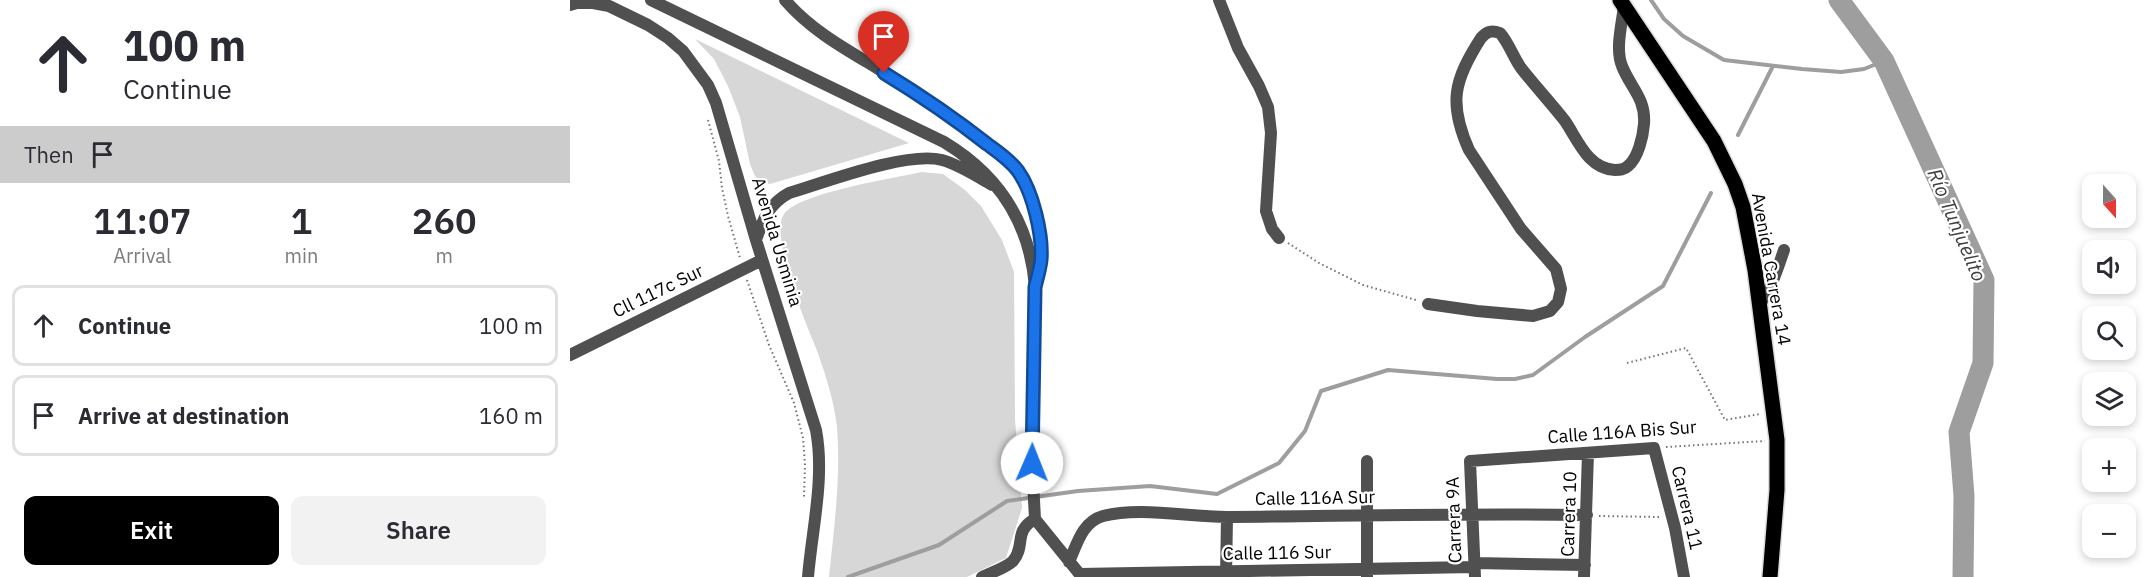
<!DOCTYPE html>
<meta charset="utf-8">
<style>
:root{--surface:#fff;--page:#f2f2f3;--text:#2b2b33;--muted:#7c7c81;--line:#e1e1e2;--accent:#000}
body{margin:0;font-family:"IBM Plex Sans",sans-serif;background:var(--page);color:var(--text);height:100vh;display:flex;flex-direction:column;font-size:22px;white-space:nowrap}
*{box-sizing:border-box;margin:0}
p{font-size:20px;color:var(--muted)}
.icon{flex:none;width:33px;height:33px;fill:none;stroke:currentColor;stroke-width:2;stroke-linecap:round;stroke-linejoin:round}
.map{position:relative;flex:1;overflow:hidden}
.details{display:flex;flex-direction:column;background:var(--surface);width:570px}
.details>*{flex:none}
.hud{background:#fff;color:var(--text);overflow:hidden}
.needle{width:39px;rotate:159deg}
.fabs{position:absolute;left:1512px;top:174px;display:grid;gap:12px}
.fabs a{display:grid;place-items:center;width:54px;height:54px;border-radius:12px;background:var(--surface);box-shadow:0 3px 9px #0003;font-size:30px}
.pin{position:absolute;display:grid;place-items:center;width:51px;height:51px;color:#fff;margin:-62px -26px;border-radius:50% 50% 50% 0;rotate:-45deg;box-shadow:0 0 6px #0007}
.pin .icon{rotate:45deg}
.me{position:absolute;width:66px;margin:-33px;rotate:1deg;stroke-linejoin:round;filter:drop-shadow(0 0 4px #0008)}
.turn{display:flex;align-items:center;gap:21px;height:126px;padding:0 24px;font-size:27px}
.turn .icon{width:78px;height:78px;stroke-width:2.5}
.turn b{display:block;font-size:42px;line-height:51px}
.then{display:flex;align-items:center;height:57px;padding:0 24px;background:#0003;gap:12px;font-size:22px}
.eta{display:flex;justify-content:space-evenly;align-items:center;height:102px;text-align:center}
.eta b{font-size:36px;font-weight:600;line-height:42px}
.cta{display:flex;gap:12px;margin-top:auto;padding:12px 24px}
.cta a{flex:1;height:69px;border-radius:12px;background:var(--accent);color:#fff;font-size:24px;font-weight:600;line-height:69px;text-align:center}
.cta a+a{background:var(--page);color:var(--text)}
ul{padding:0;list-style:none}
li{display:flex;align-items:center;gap:18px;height:81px;margin:0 12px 9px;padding:0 12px;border:3px solid var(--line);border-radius:12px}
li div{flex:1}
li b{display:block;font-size:22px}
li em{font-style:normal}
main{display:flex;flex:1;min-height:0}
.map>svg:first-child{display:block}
.green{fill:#d7d7d7}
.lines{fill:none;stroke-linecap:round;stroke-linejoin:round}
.stream{stroke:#9e9e9e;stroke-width:4}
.river{stroke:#9e9e9e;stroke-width:21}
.major-casing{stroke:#dbdbdb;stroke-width:18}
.path{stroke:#727272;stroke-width:2;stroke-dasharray:1.5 3;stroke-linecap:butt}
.minor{stroke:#505050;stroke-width:12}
.major{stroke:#000;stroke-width:15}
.route-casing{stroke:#114b97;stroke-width:15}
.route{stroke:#1a73e8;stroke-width:10}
.labels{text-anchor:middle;stroke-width:4.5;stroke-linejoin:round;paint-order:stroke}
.street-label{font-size:18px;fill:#000;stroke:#fff}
.water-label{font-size:20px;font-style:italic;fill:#3f3f3f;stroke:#fff}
</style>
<main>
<section class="details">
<div class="hud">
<div class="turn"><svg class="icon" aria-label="ahead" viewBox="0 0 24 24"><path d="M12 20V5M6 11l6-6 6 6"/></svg><div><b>100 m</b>Continue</div></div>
<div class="then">Then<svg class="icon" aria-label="arrive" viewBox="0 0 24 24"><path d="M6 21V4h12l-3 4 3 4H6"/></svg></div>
</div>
<div class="eta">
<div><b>11:07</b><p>Arrival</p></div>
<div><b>1</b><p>min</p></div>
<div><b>260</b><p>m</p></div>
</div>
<ul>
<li><svg class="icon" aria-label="ahead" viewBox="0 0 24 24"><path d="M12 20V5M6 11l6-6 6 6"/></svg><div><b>Continue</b></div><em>100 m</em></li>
<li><svg class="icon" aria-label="arrive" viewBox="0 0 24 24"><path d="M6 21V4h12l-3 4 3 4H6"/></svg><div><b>Arrive at destination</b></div><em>160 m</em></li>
</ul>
<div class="cta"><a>Exit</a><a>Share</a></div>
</section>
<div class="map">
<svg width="1585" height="577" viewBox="0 0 1585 577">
<rect width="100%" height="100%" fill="#fff"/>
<path class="green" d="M125,39L339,143L200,184L191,182L185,176L180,164L170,117L158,86L144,59Z
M352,172L373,174L395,190L411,206L432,240L444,272L445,419L452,508L436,558L397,577H259C264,528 271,477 267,427C264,400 255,373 246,348C236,324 199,235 214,214C229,193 324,178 352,172Z"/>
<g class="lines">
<path class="stream" d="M1081,0L1094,19L1113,36L1154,60L1232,69L1271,72L1294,69L1314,61
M1168,135L1203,66
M278,577L369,545L437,501L508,491L580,486L647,494L709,463L735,431L751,391L818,370L927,379H945L963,375L1015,337L1093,286L1141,193"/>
<path class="river" d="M1269,0L1314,61L1414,280L1413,363L1389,432L1394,496L1393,577"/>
<g class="major-casing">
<path id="major" d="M1050,0L1144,141L1165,184L1173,207L1185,270L1207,440V490L1200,577"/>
</g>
<path class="path" d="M138,120L149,161L152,188L158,216L170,258
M718,243L749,263L793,285L846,300
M177,280L199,345L224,403L233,438L235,464L234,498
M1057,363L1116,348L1155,420L1190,414
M1096,447L1195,441
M1029,516L1089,517"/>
<path class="minor" d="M81,0L374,142C429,175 460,224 465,287L462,463L465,519L512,577
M215,0C239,28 270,46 302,65C338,88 375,110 408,136C422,147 440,158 449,173C466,199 475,243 468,274
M649,0L668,48L689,86L698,107L701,133L696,211L702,229L709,238
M0,5L7,3H23L39,6L78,25L98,38L113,51L138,85L146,103L186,240L246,430C255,478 242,529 238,577
M186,240C193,219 199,204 219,193C256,182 337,151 372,160C390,165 406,176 422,185
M858,304L907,311L963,316L980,311L988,302L991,289L986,269L951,229L899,150C878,103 884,80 911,38C917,31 922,30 930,33C939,43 943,57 951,68C965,86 981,103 995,121C1008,140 1018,169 1045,170C1050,170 1054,170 1058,166C1068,158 1073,137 1074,124C1076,98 1060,87 1052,66C1045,49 1052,24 1054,6
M1189,305C1202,288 1207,270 1214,250
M0,355L192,260
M797,461V577
M499,562C507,544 512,522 533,516C572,506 621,518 661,517C780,516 898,513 1017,515
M904,563L1015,565
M510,574L904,567
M412,577C422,572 436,568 443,561C456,546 443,531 465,519
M656,577L657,517
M905,577L900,461L1084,448L1105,528L1114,577
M1014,577L1018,453"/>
<use href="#major" class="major"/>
</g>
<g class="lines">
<g class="route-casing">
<path id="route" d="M314,73C350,95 384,118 417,144C428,152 440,160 448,171C463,192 473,235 471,260C470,269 467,279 465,287L462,463"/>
</g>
<use href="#route" class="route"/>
</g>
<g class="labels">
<g class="street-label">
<text transform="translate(207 242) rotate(73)" y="6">Avenida Usminia</text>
<text transform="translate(1201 269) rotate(80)" y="6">Avenida Carrera 14</text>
<text transform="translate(88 291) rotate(-26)" y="6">Cll 117c Sur</text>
<text transform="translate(1052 432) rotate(-4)" y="6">Calle 116A Bis Sur</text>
<text transform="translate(745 498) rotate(-1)" y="6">Calle 116A Sur</text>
<text transform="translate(1117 508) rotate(77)" y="6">Carrera 11</text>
<text transform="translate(999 514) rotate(-88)" y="6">Carrera 10</text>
<text transform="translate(884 520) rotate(-92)" y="6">Carrera 9A</text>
<text transform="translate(707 553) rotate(-1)" y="6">Calle 116 Sur</text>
</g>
<g class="water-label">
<text transform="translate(1387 225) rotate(67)" y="7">Río Tunjuelito</text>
</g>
</g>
</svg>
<div class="fabs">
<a><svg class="needle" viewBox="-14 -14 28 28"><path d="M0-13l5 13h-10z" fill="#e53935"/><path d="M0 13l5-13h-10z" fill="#7c7c81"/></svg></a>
<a><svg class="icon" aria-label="sound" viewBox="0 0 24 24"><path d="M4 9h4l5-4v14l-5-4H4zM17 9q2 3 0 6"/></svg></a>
<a><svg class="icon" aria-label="search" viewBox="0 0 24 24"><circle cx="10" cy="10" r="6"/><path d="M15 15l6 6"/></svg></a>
<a><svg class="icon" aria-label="layers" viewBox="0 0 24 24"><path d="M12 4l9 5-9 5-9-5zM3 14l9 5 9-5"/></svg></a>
<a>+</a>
<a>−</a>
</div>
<div class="pin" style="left:314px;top:73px;background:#d93025"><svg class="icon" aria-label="arrive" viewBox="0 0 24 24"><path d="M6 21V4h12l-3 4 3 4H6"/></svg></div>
<svg class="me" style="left:462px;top:463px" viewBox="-20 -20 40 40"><circle r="19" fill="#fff"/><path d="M0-13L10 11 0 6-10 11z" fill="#1a73e8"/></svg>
</div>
</main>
